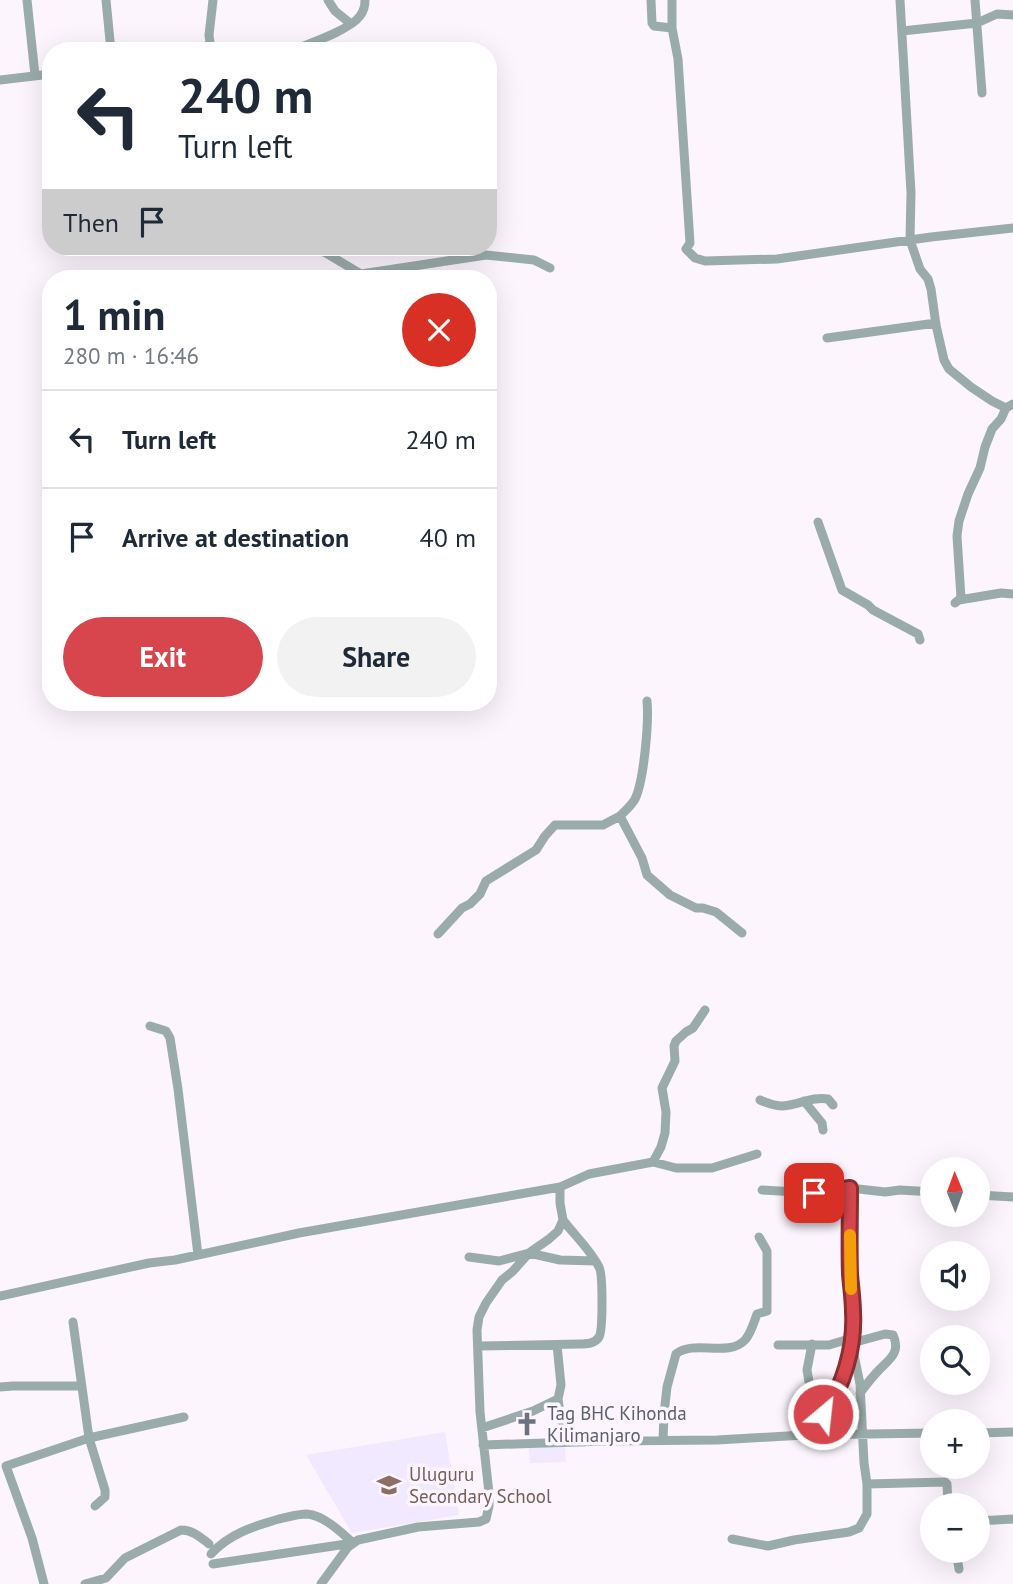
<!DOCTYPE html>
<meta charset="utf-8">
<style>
:root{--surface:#fff;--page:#f2f2f3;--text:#1f2937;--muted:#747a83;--line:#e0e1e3;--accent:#d6464c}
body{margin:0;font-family:"PT Sans",sans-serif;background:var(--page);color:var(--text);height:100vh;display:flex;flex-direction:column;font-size:26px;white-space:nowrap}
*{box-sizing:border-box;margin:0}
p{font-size:23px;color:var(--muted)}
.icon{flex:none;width:38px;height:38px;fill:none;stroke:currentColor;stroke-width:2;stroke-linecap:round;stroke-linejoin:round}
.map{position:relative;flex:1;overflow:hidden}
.side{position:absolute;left:42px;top:270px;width:455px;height:441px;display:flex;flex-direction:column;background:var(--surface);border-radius:28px;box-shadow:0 7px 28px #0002}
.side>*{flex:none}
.top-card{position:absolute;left:42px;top:42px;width:455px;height:214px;border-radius:28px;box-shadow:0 7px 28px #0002;background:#fff;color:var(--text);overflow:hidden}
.needle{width:46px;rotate:359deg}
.controls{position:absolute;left:920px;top:1157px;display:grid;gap:14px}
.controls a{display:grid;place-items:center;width:70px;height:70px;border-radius:50%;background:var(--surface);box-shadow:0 7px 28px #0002;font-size:35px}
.pin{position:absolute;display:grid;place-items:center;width:60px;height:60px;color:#fff;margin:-30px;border-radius:14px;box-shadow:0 4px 10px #0006}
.me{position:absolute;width:77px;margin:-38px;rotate:28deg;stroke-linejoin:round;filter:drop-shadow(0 0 5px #0008)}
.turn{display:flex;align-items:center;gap:24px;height:147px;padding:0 21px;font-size:32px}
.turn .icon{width:91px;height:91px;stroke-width:2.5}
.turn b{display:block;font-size:49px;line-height:60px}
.then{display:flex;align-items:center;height:66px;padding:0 21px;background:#0003;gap:14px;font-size:26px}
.round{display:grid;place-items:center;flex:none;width:74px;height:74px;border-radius:37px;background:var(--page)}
.head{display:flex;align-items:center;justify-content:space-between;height:119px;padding:0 21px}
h1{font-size:42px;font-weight:700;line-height:52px}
.cta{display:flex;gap:14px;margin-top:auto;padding:14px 21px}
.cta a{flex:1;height:80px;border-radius:42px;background:var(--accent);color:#fff;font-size:28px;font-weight:700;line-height:80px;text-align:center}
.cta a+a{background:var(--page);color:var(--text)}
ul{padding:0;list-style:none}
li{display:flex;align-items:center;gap:21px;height:98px;padding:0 21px;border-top:2px solid var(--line)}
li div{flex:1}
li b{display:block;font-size:26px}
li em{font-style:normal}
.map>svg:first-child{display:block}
.education{fill:#f0e9ff}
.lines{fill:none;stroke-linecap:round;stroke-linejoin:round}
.minor{stroke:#9aacaa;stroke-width:9}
.route-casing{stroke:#8b2e31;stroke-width:18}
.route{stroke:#d6464c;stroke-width:12}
.slow{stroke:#f59e0b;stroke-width:12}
.labels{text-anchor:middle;stroke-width:7;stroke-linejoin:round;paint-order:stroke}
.worship-label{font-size:19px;fill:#5b616d;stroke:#fcf5fe;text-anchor:start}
.education-label{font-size:19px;fill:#785e54;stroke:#fcf5fe;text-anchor:start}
</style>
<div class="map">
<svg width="1013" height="1584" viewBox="0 0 1013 1584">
<rect width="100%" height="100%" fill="#fcf5fe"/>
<path class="education" d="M445,1432L459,1515L352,1533L306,1455Z
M565,1446L566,1462L530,1463L529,1448Z"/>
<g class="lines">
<path class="minor" d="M27,0L35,75
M106,0L111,51
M328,0L335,11L351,24
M651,0L652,23L654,26L672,28
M672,0V28L678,59L690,243L686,249L695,258L705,261L777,259L931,237L1013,228
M900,0L911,193L910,240L920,269L928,279L931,289L936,325L944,360L949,369L971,387L992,401L1006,408
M975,0L982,93
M902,31L977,23L997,14L1013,15
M211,51L209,35L213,0
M291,51C308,44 350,30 360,16C364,11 365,6 365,0
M0,80L51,74
M300,247L324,252L361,274L486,255L534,260L550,268
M827,338L936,323
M818,522L842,590L868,605L873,610L918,634L920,640
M959,600L1001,593L1013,594
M955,603L961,598L957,536L959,521L968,494L980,468L985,447L992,429L1001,419L1006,408L1013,404
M647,701C649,721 644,781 635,799C632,805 625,811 620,816L642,858L647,875L670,895L696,908H703L716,912L742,933
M438,934L462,908L470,904L480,894L486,881L536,850L545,836L555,825H603L620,816
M150,1026L166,1031L170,1038L178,1089L198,1255
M760,1100C767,1103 775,1106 783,1106C799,1105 812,1096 828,1099L833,1105
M804,1101L822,1123L823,1130
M653,1162L661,1147L665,1133L666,1112L662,1088L675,1061L674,1046L676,1041L686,1032L693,1028L705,1010
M762,1190L814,1193L850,1188L885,1192L900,1190L933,1192
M978,1195L1013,1197
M469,1257L499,1261L529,1253L560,1260L595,1261
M0,1296L149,1263L175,1260L299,1233L560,1187L589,1174L653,1162L676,1168H712L757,1154
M852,1343L885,1334L893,1335C901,1352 890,1359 879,1370C872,1377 866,1385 860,1393
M812,1344L807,1370L812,1399L811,1414L804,1435L933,1433
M557,1345L561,1385L558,1399L561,1420L566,1428L584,1442
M778,1345H829L852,1338
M479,1346L579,1344C586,1344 595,1344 599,1337C603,1331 603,1273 599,1267C590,1249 575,1236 563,1220
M0,1387L13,1386H81
M482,1428L533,1411L558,1399
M978,1433L1013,1432
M663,1440L664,1414L667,1387L676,1354C694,1339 728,1358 745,1340C751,1333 754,1322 757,1314L767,1311V1251L759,1237
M483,1445L606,1441L717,1440L804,1435C832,1410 841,1384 851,1348
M867,1484L945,1482L947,1484L948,1505
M95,1506L105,1497V1490L89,1438L184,1417
M978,1521L1013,1519
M732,1539L768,1546L794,1540L849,1532L859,1528L867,1514V1484L864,1463L860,1384L852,1345L853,1314L850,1275V1188
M956,1550L959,1569
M211,1554C229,1534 254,1526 279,1519C288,1517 298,1514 307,1514C323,1515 341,1532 353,1543
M213,1564L353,1543
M44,1584L32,1538L6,1466L89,1438L73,1322
M85,1584L106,1578L125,1558L181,1530C193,1530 200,1537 209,1544
M321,1584L348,1547L358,1540L418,1527L479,1522L486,1519L489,1506V1493L480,1412L477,1330L479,1317L486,1303L502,1280L513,1271L529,1253L549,1239L558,1231L563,1220L560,1203V1187"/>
</g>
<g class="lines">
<g class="route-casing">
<path id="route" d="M814,1193L850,1188C850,1217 849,1246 850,1274C851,1287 853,1300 853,1312C855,1346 844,1387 823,1414"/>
</g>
<use href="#route" class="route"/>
<path class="slow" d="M850,1235L851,1289"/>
</g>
<defs>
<g id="church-bare" transform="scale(1.89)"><path d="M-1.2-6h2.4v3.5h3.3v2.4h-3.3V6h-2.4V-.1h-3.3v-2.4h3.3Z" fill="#6b7280" stroke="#fcf5fe" stroke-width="2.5" paint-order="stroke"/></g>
<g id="school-bare" transform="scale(1.89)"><path d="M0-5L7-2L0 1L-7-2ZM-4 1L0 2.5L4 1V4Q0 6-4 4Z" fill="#8d6e63" stroke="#fcf5fe" stroke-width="2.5" paint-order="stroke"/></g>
</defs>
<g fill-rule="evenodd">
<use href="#church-bare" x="527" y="1424"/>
<use href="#school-bare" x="389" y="1485"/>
</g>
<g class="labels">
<g class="worship-label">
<text x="547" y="1420">Tag BHC Kihonda<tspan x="547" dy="22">Kilimanjaro</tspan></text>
</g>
<g class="education-label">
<text x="409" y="1481">Uluguru<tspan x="409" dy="22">Secondary School</tspan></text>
</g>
</g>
</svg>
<div class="controls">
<a><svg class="needle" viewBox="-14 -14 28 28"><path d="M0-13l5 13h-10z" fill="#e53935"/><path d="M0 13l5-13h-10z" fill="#747a83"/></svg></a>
<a><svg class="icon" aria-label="sound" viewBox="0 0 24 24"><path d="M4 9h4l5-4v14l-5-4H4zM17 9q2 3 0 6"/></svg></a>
<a><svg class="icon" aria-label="search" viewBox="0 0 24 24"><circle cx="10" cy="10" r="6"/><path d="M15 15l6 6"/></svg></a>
<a>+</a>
<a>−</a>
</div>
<div class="pin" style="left:814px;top:1193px;background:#d93025"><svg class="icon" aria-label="arrive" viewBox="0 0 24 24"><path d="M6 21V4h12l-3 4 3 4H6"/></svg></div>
<svg class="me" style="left:823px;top:1414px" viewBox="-20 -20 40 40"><circle r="17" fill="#d6464c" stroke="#fff" stroke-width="3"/><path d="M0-11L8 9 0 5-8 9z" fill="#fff"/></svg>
<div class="top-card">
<div class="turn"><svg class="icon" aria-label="left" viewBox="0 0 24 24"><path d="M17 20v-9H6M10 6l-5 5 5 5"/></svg><div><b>240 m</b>Turn left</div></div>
<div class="then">Then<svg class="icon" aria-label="arrive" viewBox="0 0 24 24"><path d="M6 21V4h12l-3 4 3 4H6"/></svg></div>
</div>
<section class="side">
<div class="head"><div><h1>1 min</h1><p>280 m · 16:46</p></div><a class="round" style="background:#d93025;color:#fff"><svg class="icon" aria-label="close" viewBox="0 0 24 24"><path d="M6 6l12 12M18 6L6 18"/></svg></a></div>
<ul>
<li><svg class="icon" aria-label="left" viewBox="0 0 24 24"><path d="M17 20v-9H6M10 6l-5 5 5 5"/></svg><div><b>Turn left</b></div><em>240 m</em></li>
<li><svg class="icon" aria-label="arrive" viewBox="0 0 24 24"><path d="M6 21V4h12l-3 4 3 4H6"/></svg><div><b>Arrive at destination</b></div><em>40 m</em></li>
</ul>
<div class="cta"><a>Exit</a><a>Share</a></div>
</section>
</div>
